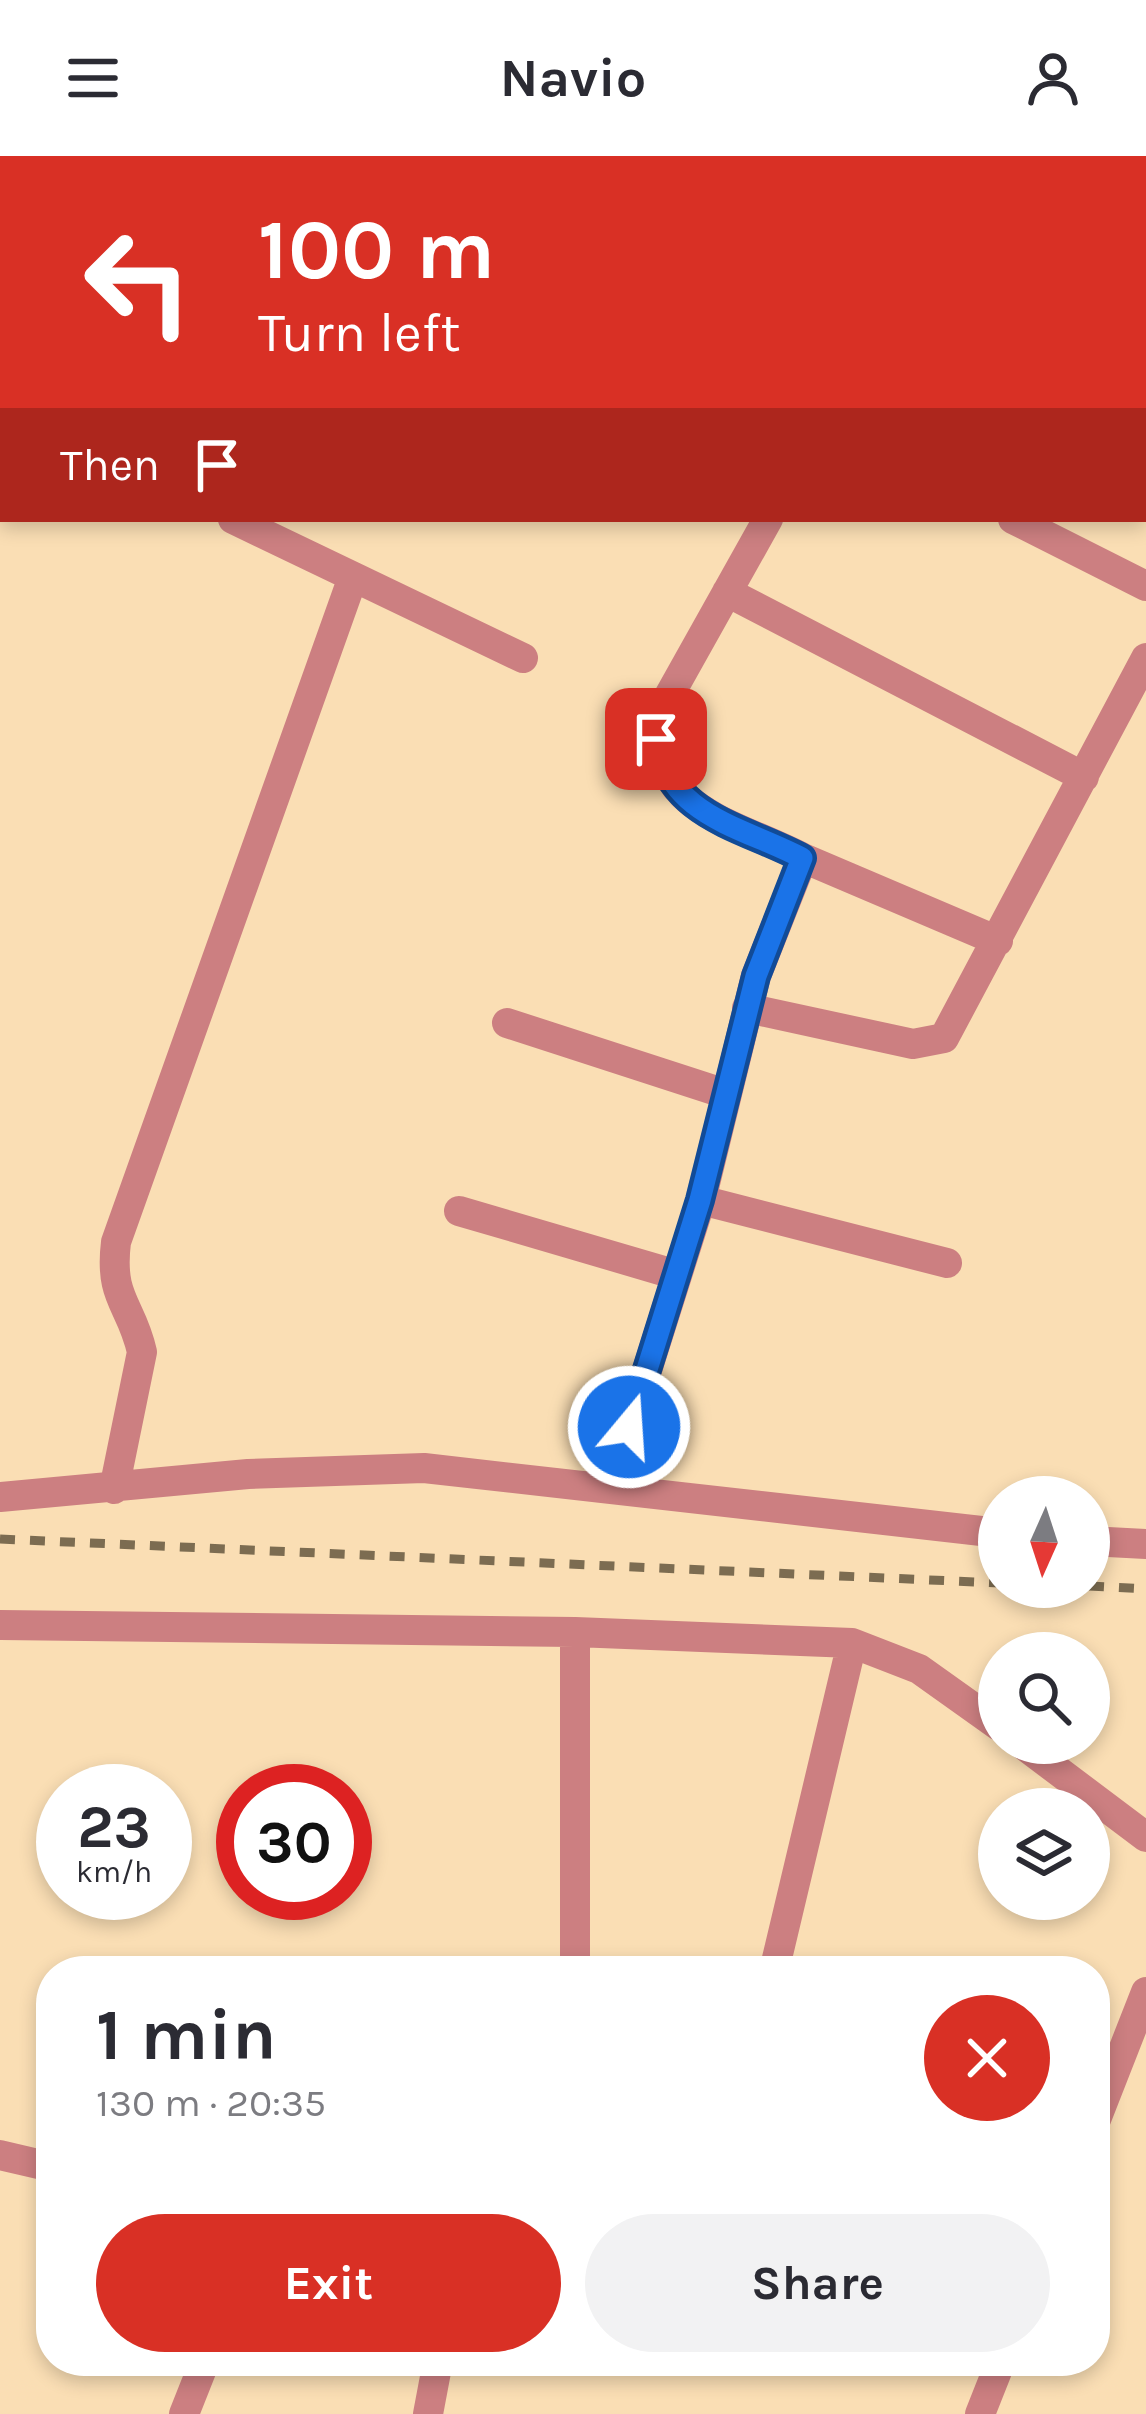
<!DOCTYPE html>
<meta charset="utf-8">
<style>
:root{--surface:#fff;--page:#f2f2f3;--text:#2b2b33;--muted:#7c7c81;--accent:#d93025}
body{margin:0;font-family:Karla,sans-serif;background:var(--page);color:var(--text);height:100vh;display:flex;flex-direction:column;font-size:45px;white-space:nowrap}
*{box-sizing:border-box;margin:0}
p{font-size:39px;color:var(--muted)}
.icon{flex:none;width:66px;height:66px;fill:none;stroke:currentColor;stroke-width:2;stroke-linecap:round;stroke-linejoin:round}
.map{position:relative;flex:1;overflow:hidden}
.drawer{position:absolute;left:36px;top:1800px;width:1074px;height:420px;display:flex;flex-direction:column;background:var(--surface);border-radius:48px;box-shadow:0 6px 18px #0003}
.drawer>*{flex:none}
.hud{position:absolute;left:0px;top:0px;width:1146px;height:366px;box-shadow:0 6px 18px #0003;background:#d93025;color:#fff;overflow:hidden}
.needle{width:78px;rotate:183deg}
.buttons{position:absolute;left:978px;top:1320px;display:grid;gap:24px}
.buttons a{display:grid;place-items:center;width:132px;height:132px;border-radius:50%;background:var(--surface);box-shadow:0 6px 18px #0003;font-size:60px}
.speed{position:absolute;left:36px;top:1608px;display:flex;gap:24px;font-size:60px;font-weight:700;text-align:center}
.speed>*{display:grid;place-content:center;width:156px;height:156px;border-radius:50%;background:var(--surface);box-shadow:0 6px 18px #0003;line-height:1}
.speed small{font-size:30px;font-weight:400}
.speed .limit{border:18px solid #d22;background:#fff;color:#111}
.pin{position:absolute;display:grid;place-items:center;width:102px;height:102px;color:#fff;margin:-51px;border-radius:24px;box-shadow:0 6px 18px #0006}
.me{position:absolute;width:132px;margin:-66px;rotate:18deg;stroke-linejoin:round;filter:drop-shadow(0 0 9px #0008)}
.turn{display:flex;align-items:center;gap:42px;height:252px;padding:0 60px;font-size:54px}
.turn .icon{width:156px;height:156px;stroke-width:2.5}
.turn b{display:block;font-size:84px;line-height:102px}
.then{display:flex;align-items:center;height:114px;padding:0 60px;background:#0003;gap:24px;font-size:45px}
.round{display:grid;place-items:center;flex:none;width:126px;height:126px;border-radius:63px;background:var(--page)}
.head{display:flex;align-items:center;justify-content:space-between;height:204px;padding:0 60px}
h1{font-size:72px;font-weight:700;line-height:90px}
.button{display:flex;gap:24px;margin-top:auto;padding:24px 60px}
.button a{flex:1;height:138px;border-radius:72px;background:var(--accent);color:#fff;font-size:48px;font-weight:700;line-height:138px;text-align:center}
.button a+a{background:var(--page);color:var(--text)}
header{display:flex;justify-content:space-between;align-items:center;height:156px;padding:0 60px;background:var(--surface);font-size:54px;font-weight:700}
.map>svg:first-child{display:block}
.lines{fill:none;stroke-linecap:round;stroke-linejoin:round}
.minor{stroke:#cc7f81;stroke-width:30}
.rail{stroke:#7c6c51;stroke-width:9;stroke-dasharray:15 15;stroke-linecap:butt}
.route-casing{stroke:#114b97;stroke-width:30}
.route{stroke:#1a73e8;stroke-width:21}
</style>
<header><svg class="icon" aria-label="menu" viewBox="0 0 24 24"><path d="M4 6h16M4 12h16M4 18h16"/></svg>Navio<svg class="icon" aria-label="person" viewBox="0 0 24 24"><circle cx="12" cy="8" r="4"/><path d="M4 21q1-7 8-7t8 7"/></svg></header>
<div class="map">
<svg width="1146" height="2258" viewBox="0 0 1146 2258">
<rect width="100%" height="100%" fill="#fadeb4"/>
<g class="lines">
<path class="minor" d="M404,0L411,3
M808,0L811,3
M1134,0L1140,3
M113,3L115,0
M1143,218L1146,220
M0,250L3,243
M233,363L523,502
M1013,363L1146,430
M727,436L1084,621
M803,702L998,785
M747,852L913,888L944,882L1146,502
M507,867L726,938
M701,1044L947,1107
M459,1055L677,1119
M629,1271L701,1044L756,820L803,702C732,665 646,655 660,556L768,363
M114,1333L142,1196C131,1147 109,1144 116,1086L353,421
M0,1341L248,1318L424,1312L999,1377
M1089,1385L1146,1388
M0,1469L575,1476L852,1487L919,1513L999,1570
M1021,1587L1146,1681
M575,1815V1476
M774,1815L852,1487
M1095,1966L1146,1836
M0,1999L51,2011
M184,2258L205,2205
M428,2258L438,2205
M980,2258L1001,2205"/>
<path class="rail" d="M0,1383L999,1427
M1089,1430L1146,1433"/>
</g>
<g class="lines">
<g class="route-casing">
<path id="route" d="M629,1271L700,1044L756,820L802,702C741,670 669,661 656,583"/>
</g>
<use href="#route" class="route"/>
</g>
</svg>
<div class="buttons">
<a><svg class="needle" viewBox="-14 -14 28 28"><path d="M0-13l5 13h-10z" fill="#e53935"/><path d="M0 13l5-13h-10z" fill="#7c7c81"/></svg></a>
<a><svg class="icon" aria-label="search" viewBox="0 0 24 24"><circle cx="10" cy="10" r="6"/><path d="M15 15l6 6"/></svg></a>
<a><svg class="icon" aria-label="layers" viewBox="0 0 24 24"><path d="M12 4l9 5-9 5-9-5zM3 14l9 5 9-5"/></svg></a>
</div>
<div class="speed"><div>23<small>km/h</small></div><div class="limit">30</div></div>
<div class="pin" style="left:656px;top:583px;background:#d93025"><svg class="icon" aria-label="arrive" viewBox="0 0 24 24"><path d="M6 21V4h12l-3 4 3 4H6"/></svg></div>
<svg class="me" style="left:629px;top:1271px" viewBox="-20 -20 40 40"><circle r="17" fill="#1a73e8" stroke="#fff" stroke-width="3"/><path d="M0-11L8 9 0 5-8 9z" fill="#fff"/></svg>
<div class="hud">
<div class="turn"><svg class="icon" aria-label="left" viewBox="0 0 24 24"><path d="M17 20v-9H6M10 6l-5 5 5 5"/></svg><div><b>100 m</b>Turn left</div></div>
<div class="then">Then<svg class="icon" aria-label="arrive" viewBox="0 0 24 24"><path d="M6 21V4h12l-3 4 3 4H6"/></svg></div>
</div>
<section class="drawer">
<div class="head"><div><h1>1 min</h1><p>130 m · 20:35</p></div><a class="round" style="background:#d93025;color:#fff"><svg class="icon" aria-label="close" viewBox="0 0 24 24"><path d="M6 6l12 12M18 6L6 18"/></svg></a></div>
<div class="button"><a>Exit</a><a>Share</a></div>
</section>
</div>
